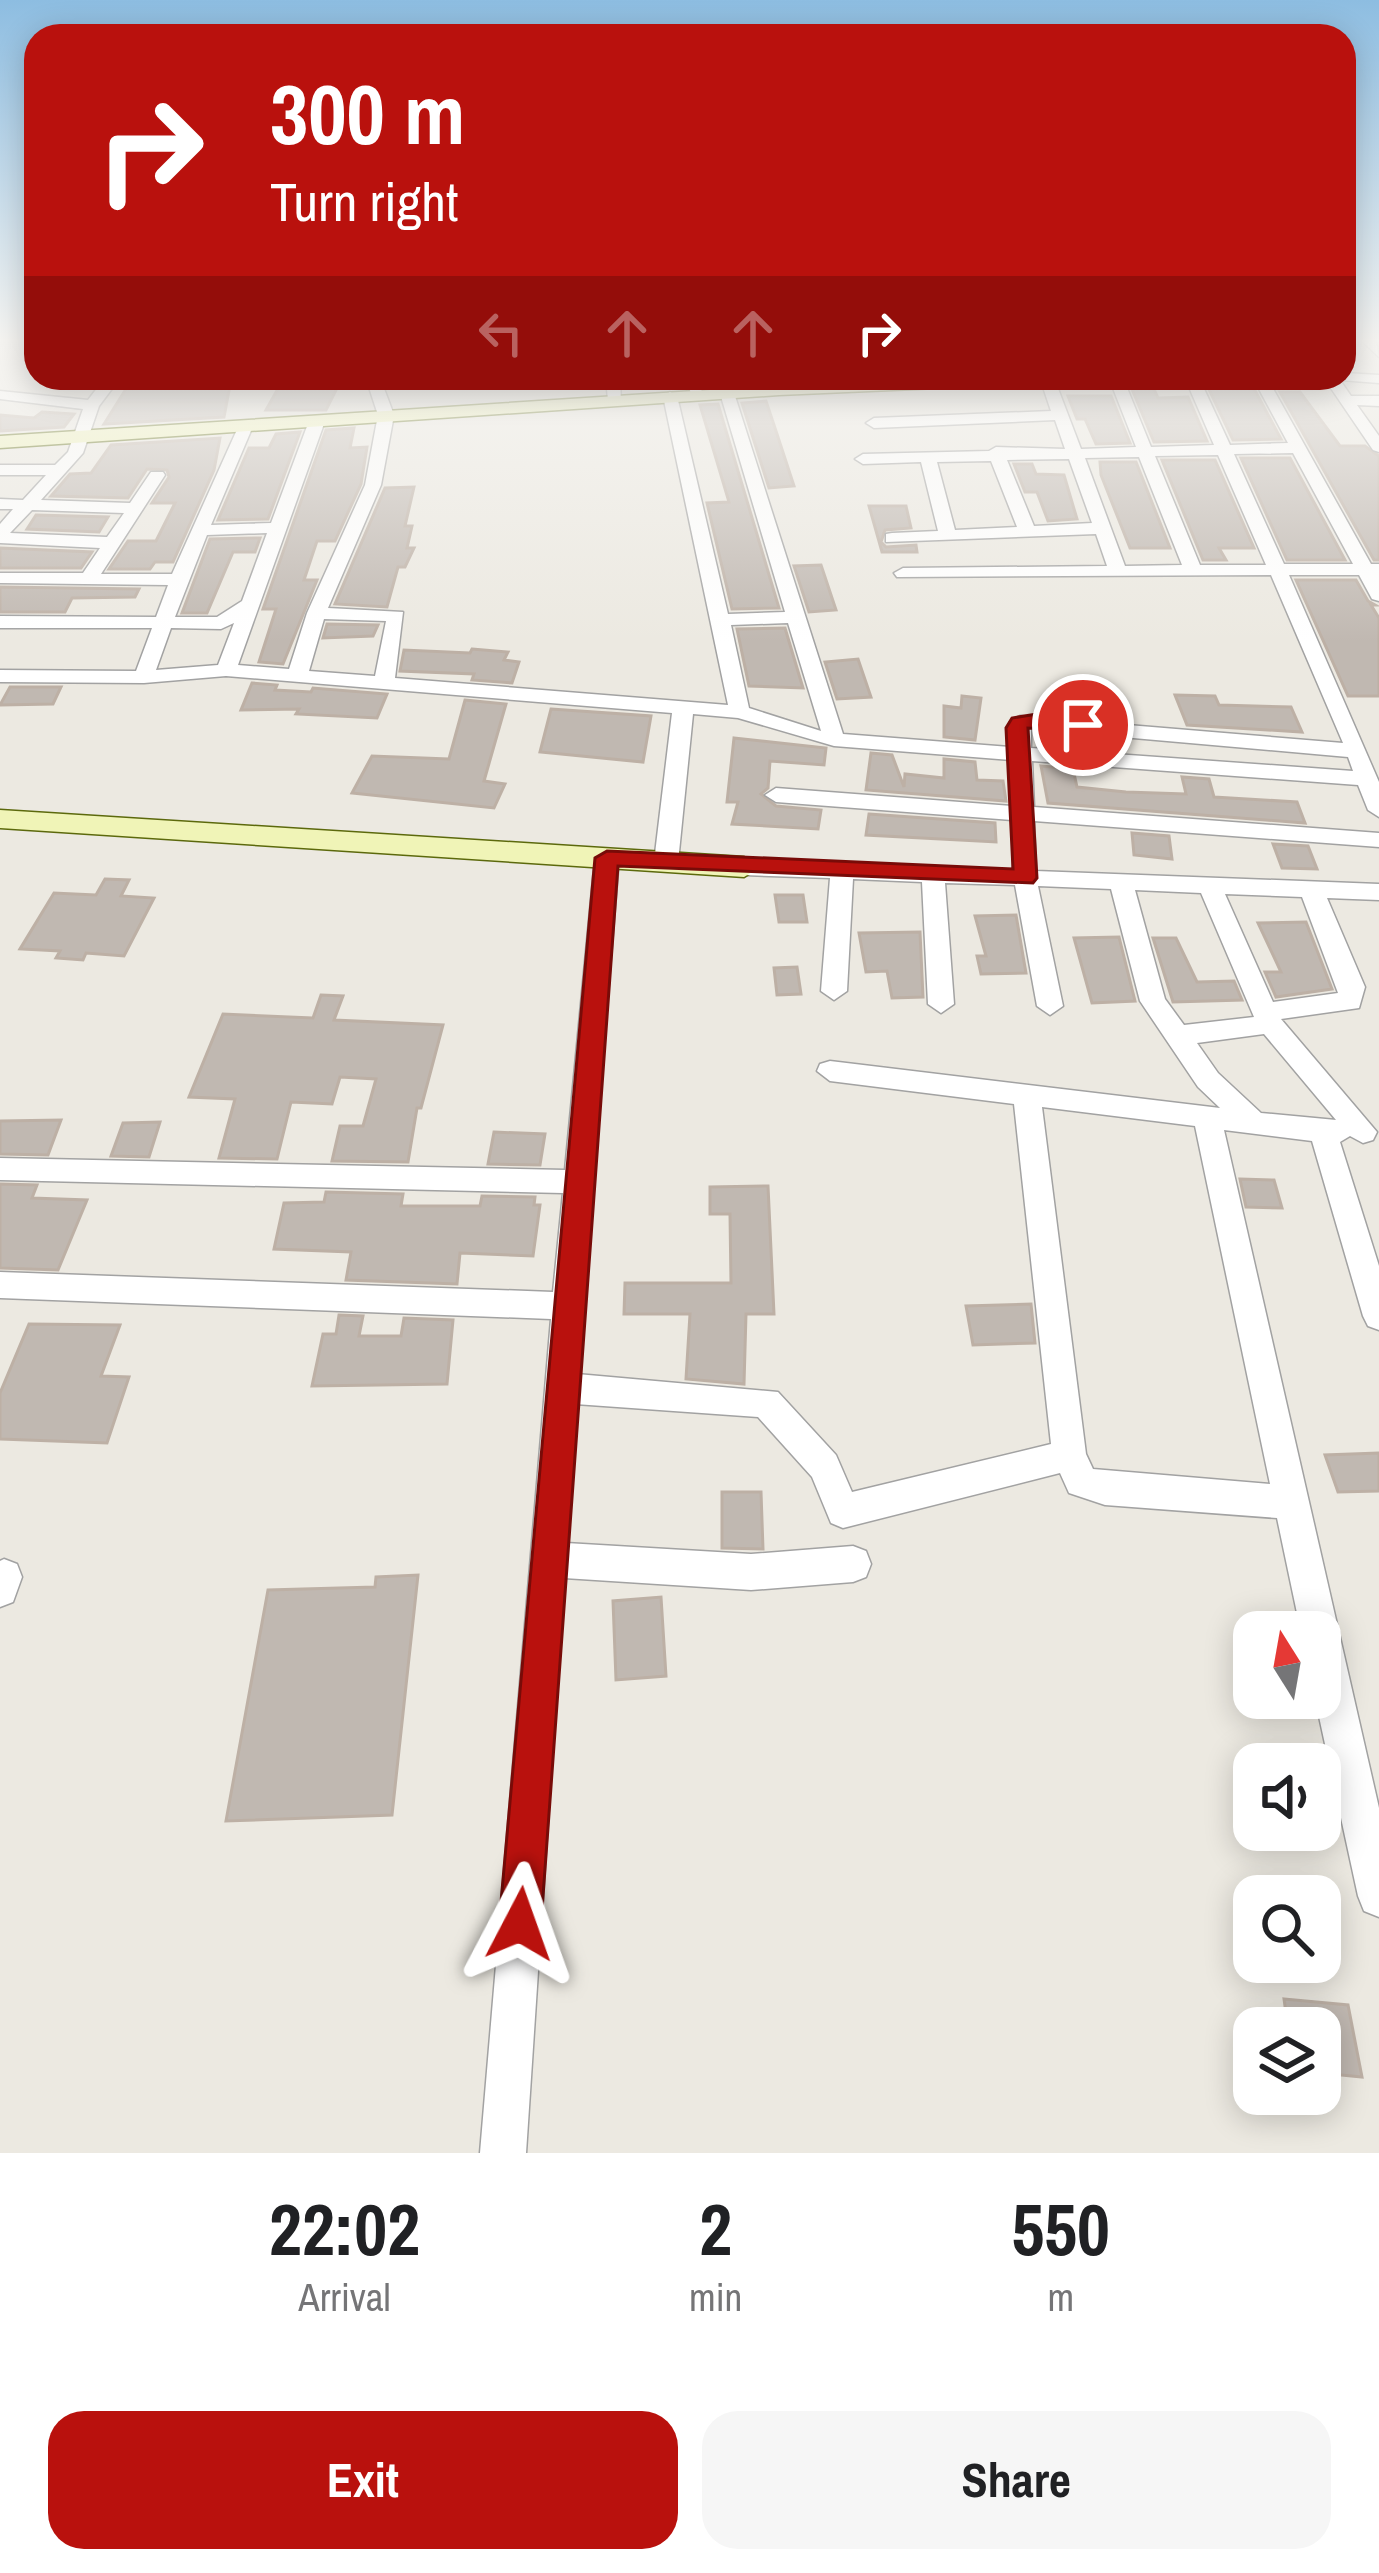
<!DOCTYPE html>
<style>
:root{--surface:#fff;--page:#f6f6f6;--text:#202124;--muted:#757577;--accent:#b9110d}
body{margin:0;font-family:"Archivo Narrow",sans-serif;background:var(--page);color:var(--text);height:100vh;display:flex;flex-direction:column;font-size:45px;white-space:nowrap}
*{box-sizing:border-box;margin:0}
p{font-size:39px;color:var(--muted)}
.icon{flex:none;width:66px;height:66px;fill:none;stroke:currentColor;stroke-width:2;stroke-linecap:round;stroke-linejoin:round}
.map{position:relative;height:2153px;overflow:hidden}
.panel{display:flex;flex-direction:column;background:var(--surface);flex:1}
.panel>*{flex:none}
.top-card{position:absolute;left:24px;top:24px;width:1332px;height:366px;border-radius:36px;box-shadow:0 6px 30px #0003;background:#b9110d;color:#fff;overflow:hidden}
.needle{width:78px;rotate:349deg}
.tools{position:absolute;left:1233px;top:1611px;display:grid;gap:24px}
.tools a{display:grid;place-items:center;width:108px;height:108px;border-radius:24px;background:var(--surface);box-shadow:0 6px 30px #0003;font-size:60px}
.pin{position:absolute;display:grid;place-items:center;width:102px;height:102px;color:#fff;margin:-51px;border:6px solid #fff;border-radius:50%;box-shadow:0 3px 12px #0007}
.me{position:absolute;width:132px;margin:-66px;rotate:4deg;stroke-linejoin:round;filter:drop-shadow(0 0 9px #0008)}
.turn{display:flex;align-items:center;gap:42px;height:252px;padding:0 48px;font-size:54px}
.turn .icon{width:156px;height:156px;stroke-width:2.5}
.turn b{display:block;font-size:84px;line-height:102px}
.lanes{display:flex;align-items:center;height:114px;padding:0 48px;background:#0003;justify-content:center;gap:60px;direction:ltr}
.lanes .off{opacity:.35}
.eta{display:flex;justify-content:space-evenly;align-items:center;height:204px;text-align:center}
.eta b{font-size:72px;font-weight:700;line-height:84px}
.primary-button{display:flex;gap:24px;margin-top:auto;padding:24px 48px}
.primary-button a{flex:1;height:138px;border-radius:36px;background:var(--accent);color:#fff;font-size:48px;font-weight:700;line-height:138px;text-align:center}
.primary-button a+a{background:var(--page);color:var(--text)}
.map>svg:first-child{display:block}
.building{fill:#c0b8b1;stroke:#bdb0a5;stroke-width:3}
.lines{fill:none;stroke-linecap:round;stroke-linejoin:round}
.street-casing{stroke:#a2a2a2;stroke-width:3}
.secondary-casing{stroke:#5c690c;stroke-width:3}
.street{fill:#fff;fill-rule:evenodd}
.secondary{fill:#f0f4b7;fill-rule:evenodd}
.route{fill:#b9110d;stroke:#780b08;stroke-width:3}
</style>
<div class="map">
<svg width="1379" height="2153" viewBox="0 0 1379 2153">
<rect width="100%" height="100%" fill="#ece9e1"/>
<path class="building" d="M157,378L231,380L224,417L104,424L126,389L151,388Z
M284,378H342L326,410H266Z
M1206,383H1251L1281,439L1233,440Z
M1132,389H1154L1158,398L1188,397L1207,441L1154,442Z
M1280,392H1300L1340,446H1365L1379,456V560H1374Z
M1068,396H1111L1130,443L1096,444L1085,419H1077Z
M766,401L776,431L794,486L769,488L742,403Z
M718,404L779,608L732,609L707,503L729,502L700,405Z
M42,412L74,414L64,427L0,431V415L34,418Z
M354,428L350,448L367,447L361,484L335,541H317L304,580H317L283,664L259,662L276,609H263L326,430Z
M300,432L268,519L218,520L249,448H269L276,434Z
M220,438L214,470L173,562H155L150,569H109L128,541H156L175,503H152L169,477L167,470L147,469L128,498L51,496L70,474L91,473L111,445Z
M1241,458H1290L1345,560H1287Z
M1162,460H1215L1254,548H1219L1226,560H1203Z
M1100,462H1136L1170,548H1130L1101,475Z
M1014,464H1032L1036,474L1064,475L1077,519L1048,521L1037,492H1025Z
M414,487L405,526H412L407,548H414L405,567H398L387,607L335,604L385,488Z
M869,506H906L911,528L885,530L881,542L886,547L916,545L917,552H882Z
M36,515L108,517L99,532L27,529Z
M260,538L255,552H233L207,613H182L210,539Z
M0,548L92,552L81,568H0Z
M821,565L836,610L809,612L794,566Z
M1296,580H1356L1368,601L1375,605H1371L1379,618V696H1348Z
M0,587L139,589L135,597L72,598L65,612H0Z
M327,624L378,625L373,636L323,638Z
M785,628L803,688L749,686L737,629Z
M472,649L508,652L504,660L519,662L512,683L472,680L474,674L400,671L404,650L470,653Z
M858,659L871,697L837,699L825,662Z
M252,683L277,685L275,690L311,692L313,688L387,694L377,718L296,714L299,709L241,710Z
M10,687H61L53,704L0,705Z
M1175,695L1215,696L1219,705L1291,707L1302,732L1187,725Z
M962,696L981,698L975,740L944,737V706L961,708Z
M465,700L506,704L484,781L505,784L494,808L352,793L372,756L449,759Z
M551,709L651,716L643,762L540,752Z
M734,738L826,748L824,765L770,761L768,788L761,794L776,806L821,810L818,829L732,824L738,802H727Z
M871,753L892,755L904,787L905,774L944,778V759L975,762L977,780L1003,781L1006,801L866,790Z
M1041,766L1073,769L1077,787L1126,792L1186,794L1182,777L1209,779L1214,797L1297,802L1305,823L1048,803Z
M869,814L995,823L996,842L866,835Z
M1132,833L1169,836L1172,859L1134,855Z
M1273,844L1308,846L1317,869L1282,868Z
M105,879L129,880L121,896L154,898L124,956L86,953L83,960L56,958L60,951L20,949L54,893L96,895Z
M775,895H803L807,922H779Z
M1016,915L1026,973L981,974L977,956H986L975,916Z
M1306,922L1332,989L1276,997L1265,972H1281L1258,923Z
M920,932L923,997L892,998L887,971L866,972L859,933Z
M1119,937L1135,1001L1092,1003L1074,938Z
M1153,938H1176L1197,982L1234,981L1242,1000L1173,1002Z
M797,967L801,994L777,995L774,968Z
M321,995L343,996L334,1020L443,1025L421,1108H417L408,1162L332,1161L340,1126H363L376,1079L340,1077L332,1104L291,1102L277,1159L219,1158L235,1099L189,1097L223,1014L313,1018Z
M61,1120L48,1155L0,1154V1121Z
M160,1122L149,1157L111,1156L123,1123Z
M494,1132L545,1134L540,1165L488,1164Z
M1240,1179L1274,1180L1282,1208L1246,1207Z
M0,1184L37,1185L32,1198L87,1200L58,1270L0,1268Z
M768,1186L774,1314H746L744,1384L686,1379L690,1314H624L625,1283H731L730,1214H710V1187Z
M326,1192L403,1194L401,1206H480L482,1196L535,1197L534,1205H540L533,1256L460,1253L457,1284L346,1280L351,1252L274,1249L284,1203L324,1202Z
M1031,1304L1035,1343L973,1345L966,1306Z
M339,1315L363,1316L359,1336H401L404,1318L453,1320L447,1384L312,1386L323,1334H336Z
M29,1324L120,1325L101,1376L129,1377L107,1443L0,1439V1393Z
M1379,1453V1491L1338,1492L1325,1455Z
M722,1492H761L763,1549L722,1548Z
M418,1575L392,1815L226,1821L268,1590L375,1587L376,1577Z
M661,1597L666,1676L616,1680L613,1601Z
M1284,1999L1348,2005L1362,2077L1320,2073V2028H1288Z"/>
<g class="lines">
<g class="street-casing">
<path id="street" d="M1361,340H1376L1379,357Z
M1344,373L1379,375V383L1340,380L1351,396H1379V406L1357,405L1379,436V452L1373,450L1324,378H1344Z
M105,378H120L99,406L83,453L41,500L130,503L151,472H163L165,475L101,574H172L240,423L253,426L211,525L271,523L309,421L317,416L325,421L238,665L289,669L307,613L365,485L378,415L366,378H380L394,415L381,485L328,608L403,612L395,678L728,705L663,396L670,392L677,396L728,614L785,612L720,393L727,389L734,393L843,734L1010,747V722L1020,716L1343,743L1271,575L897,577L894,573L903,568L1107,566L1096,534L886,542V534L892,533L938,531L921,462L863,464L855,459L863,454L989,451L996,447L1065,449L1055,420L874,428L866,423L874,418L1051,411L1040,378H1054L1081,449L1136,447L1109,378H1123L1151,447L1214,445L1185,378H1199L1230,445L1288,443L1253,378H1267L1371,564H1379V601L1372,599L1359,575H1289L1379,782V817L1368,810L1358,785L1032,761L1034,807L1379,833V847L1034,821L1036,871L1379,884V900L1327,898L1365,987L1359,1008L1281,1019L1377,1132L1373,1140L1363,1143L1350,1136L1340,1142L1379,1266V1330L1368,1326L1363,1316L1312,1141L1224,1130L1379,1808V1917L1364,1911L1358,1896L1315,1698H1320V1632H1301L1277,1518L1105,1505L1069,1493L1060,1473L843,1528L831,1523L812,1477L758,1417L575,1404L566,1543L751,1554L853,1546L866,1551L871,1564L866,1577L853,1582L751,1590L564,1578L526,2153H480L551,1319L0,1298V1272L553,1292L563,1193L0,1180V1158L565,1170L595,858L599,853H615L619,858L577,1374L778,1392L836,1455L852,1492L1051,1444L1014,1104L830,1081L817,1071L820,1064L830,1061L1220,1108L1198,1087L1140,1001L1111,889L1038,886L1063,1006L1050,1015L1037,1006L1015,885L945,883L954,1004L941,1013L928,1004L922,882L853,879L847,991L834,1000L821,991L830,878L744,875L732,867L744,859L1013,870L1012,820L776,802L765,795L776,788L1012,806L1011,760L834,746L738,718L693,714L678,862L666,870L654,862L672,713L226,676L144,683L0,682V670L136,671L152,628H0V616L156,617L168,585L0,583V573H83L100,548L0,543V524L13,509H0V499L23,500L46,475H0V465H55L68,452L83,409L0,399V391L88,400ZM1293,453L1353,564H1284L1234,454ZM1218,455L1266,565H1200L1155,456ZM1139,457L1182,565L1125,566L1085,458ZM1069,459L1092,523L1034,526L1007,460ZM991,461L1017,527L955,530L937,462ZM32,510L124,513L107,537L10,533ZM267,533L242,601L217,617H175L207,535ZM324,619L386,621L375,676L309,671ZM234,623L218,665L156,670L171,628L221,629ZM788,623L821,731L749,708L731,625ZM1031,729L1348,757L1353,771L1031,748ZM1135,890L1201,893L1254,1017L1184,1025L1165,999ZM1225,894L1302,897L1338,993L1273,1002ZM1264,1034L1336,1120L1261,1113L1218,1073L1197,1043ZM1042,1107L1195,1126L1270,1484L1093,1469L1086,1454Z
M606,378H620L621,403L608,400Z
M685,378H699L703,398H693Z
M4,1559L17,1564L22,1577L13,1602L0,1607V1561Z"/>
</g>
<g class="secondary-casing">
<path id="secondary" d="M895,378H1040L1030,384L779,395L0,448V436Z
M0,810L744,857L760,867L744,877L0,828Z"/>
</g>
<use href="#street" class="street"/>
<use href="#secondary" class="secondary"/>
</g>
<linearGradient id="sky" x2="0" y2="1"><stop stop-color="#8dbde1"/><stop offset="0.53" stop-color="#f6f5f2"/><stop offset="1" stop-color="#f6f5f2" stop-opacity="0"/></linearGradient>
<rect width="1379" height="642" fill="url(#sky)"/>
<path class="route" d="M1037,714L1083,719L1093,725L1083,731L1028,728L1037,878L1033,883L618,866L541,1924L535,1939L520,1946L505,1939L499,1924L595,858L607,851L1013,869L1006,728L1012,718Z"/>
</svg>
<div class="tools">
<a><svg class="needle" viewBox="-14 -14 28 28"><path d="M0-13l5 13h-10z" fill="#e53935"/><path d="M0 13l5-13h-10z" fill="#757577"/></svg></a>
<a><svg class="icon" aria-label="sound" viewBox="0 0 24 24"><path d="M4 9h4l5-4v14l-5-4H4zM17 9q2 3 0 6"/></svg></a>
<a><svg class="icon" aria-label="search" viewBox="0 0 24 24"><circle cx="10" cy="10" r="6"/><path d="M15 15l6 6"/></svg></a>
<a><svg class="icon" aria-label="layers" viewBox="0 0 24 24"><path d="M12 4l9 5-9 5-9-5zM3 14l9 5 9-5"/></svg></a>
</div>
<div class="pin" style="left:1083px;top:725px;background:#d93025"><svg class="icon" aria-label="arrive" viewBox="0 0 24 24"><path d="M6 21V4h12l-3 4 3 4H6"/></svg></div>
<svg class="me" style="left:520px;top:1924px" viewBox="-20 -20 40 40"><path d="M0-17L14 15 0 8-14 15z" fill="#b9110d" stroke="#fff" stroke-width="4"/></svg>
<div class="top-card">
<div class="turn"><svg class="icon" aria-label="right" viewBox="0 0 24 24"><path d="M7 20v-9h11M14 6l5 5-5 5"/></svg><div><b>300 m</b>Turn right</div></div>
<div class="lanes"><svg class="icon off" aria-label="left" viewBox="0 0 24 24"><path d="M17 20v-9H6M10 6l-5 5 5 5"/></svg><svg class="icon off" aria-label="ahead" viewBox="0 0 24 24"><path d="M12 20V5M6 11l6-6 6 6"/></svg><svg class="icon off" aria-label="ahead" viewBox="0 0 24 24"><path d="M12 20V5M6 11l6-6 6 6"/></svg><svg class="icon" aria-label="right" viewBox="0 0 24 24"><path d="M7 20v-9h11M14 6l5 5-5 5"/></svg></div>
</div>
</div>
<section class="panel">
<div class="eta">
<div><b>22:02</b><p>Arrival</p></div>
<div><b>2</b><p>min</p></div>
<div><b>550</b><p>m</p></div>
</div>
<div class="primary-button"><a>Exit</a><a>Share</a></div>
</section>
